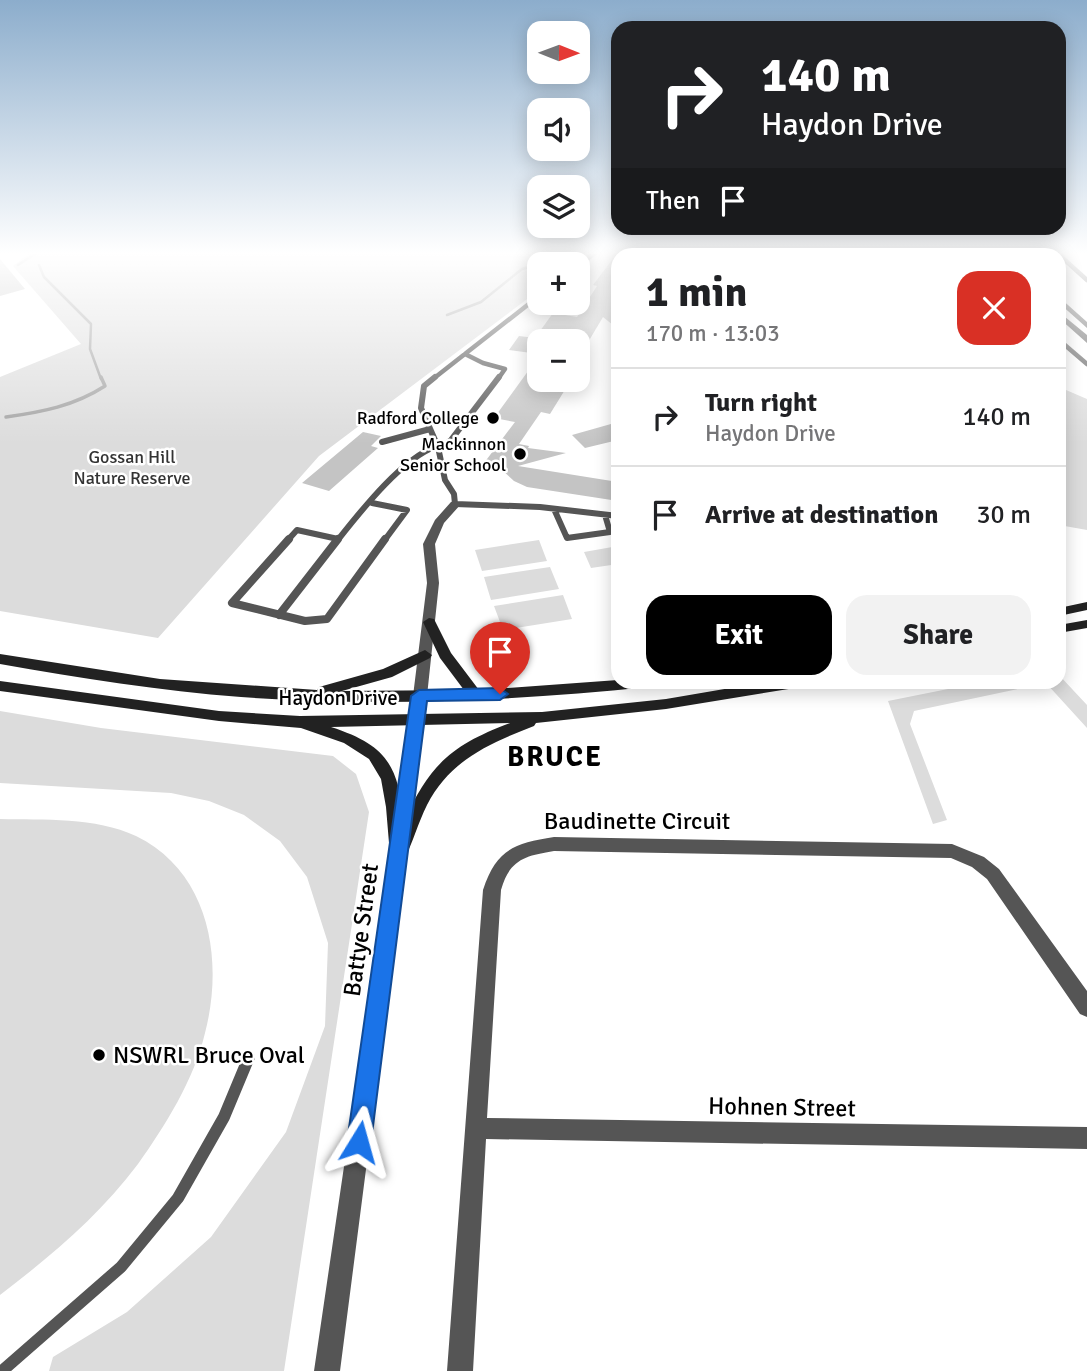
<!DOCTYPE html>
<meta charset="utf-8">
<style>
:root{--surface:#fff;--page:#f2f2f2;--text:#202124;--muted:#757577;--line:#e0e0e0;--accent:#000}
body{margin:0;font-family:Signika,sans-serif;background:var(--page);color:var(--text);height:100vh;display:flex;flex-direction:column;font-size:26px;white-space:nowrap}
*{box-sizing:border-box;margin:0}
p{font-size:23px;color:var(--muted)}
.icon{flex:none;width:38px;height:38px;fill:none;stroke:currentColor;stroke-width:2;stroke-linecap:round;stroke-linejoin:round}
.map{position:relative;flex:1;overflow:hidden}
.sheet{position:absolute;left:611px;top:248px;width:455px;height:441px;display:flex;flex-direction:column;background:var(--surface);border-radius:21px;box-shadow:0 4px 18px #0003}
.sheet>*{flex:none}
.hud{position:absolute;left:611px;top:21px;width:455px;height:214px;border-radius:21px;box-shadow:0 4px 18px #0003;background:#202124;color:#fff;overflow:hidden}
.needle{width:46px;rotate:91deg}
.controls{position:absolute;left:527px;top:21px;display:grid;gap:14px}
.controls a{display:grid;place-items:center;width:63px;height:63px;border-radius:14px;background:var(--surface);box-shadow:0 4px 18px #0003;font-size:35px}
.pin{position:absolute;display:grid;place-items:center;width:60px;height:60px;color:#fff;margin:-72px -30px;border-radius:50% 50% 50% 0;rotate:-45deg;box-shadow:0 0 7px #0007}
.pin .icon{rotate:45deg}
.me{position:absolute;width:77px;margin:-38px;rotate:8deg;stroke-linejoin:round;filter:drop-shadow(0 0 5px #0008)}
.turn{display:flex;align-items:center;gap:24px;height:147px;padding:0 35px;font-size:32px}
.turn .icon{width:91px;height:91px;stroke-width:2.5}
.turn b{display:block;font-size:49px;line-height:60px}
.then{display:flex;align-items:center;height:66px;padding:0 35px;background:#0003;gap:14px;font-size:26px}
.round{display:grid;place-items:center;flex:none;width:74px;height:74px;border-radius:21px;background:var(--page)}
.headline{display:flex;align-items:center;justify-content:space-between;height:119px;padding:0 35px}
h1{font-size:42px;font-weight:700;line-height:52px}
.cta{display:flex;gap:14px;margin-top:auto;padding:14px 35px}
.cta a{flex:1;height:80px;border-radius:21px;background:var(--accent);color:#fff;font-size:28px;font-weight:700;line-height:80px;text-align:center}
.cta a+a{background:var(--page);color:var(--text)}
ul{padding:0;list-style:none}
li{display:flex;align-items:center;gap:21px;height:98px;padding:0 35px;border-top:2px solid var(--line)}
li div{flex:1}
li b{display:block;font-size:26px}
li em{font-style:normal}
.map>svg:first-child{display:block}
.green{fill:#dcdcdc}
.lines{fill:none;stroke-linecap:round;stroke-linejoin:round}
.stream-far1{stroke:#a3a3a3;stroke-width:2.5}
.stream{stroke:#a3a3a3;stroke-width:3.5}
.building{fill:#c4c4c4}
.service-far3{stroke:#555;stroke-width:4.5}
.service-far2{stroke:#555;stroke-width:6}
.service-far1{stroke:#555;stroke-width:8}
.service{stroke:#555;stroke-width:12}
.minor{fill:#555;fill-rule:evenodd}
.tertiary{fill:#555;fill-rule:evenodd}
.secondary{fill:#222;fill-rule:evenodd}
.route{fill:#1a73e8;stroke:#114b97;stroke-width:2}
.poi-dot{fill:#000;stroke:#fff;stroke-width:2.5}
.labels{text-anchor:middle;stroke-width:5;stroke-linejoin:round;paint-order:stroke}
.far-poi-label{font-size:18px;fill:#000;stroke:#fff;text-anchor:end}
.far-park-label{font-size:18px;fill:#333;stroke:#fff}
.street-label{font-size:21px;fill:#000;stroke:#fff}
.near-street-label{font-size:24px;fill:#000;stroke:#fff}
.near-poi-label{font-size:24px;fill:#000;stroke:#fff;text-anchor:start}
.district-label{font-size:28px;font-weight:bold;letter-spacing:2px;fill:#000;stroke:#fff}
</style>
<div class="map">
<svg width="1087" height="1371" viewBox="0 0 1087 1371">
<rect width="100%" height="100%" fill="#fff"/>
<path class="green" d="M31,252H589L573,264H539V290L319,456L158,638L0,611V377L81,344L13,266Z
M1059,387L1087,399V530L1059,525Z
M539,540L547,561L482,571L475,550Z
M618,546V564L591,568L584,552Z
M550,567L559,589L491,600L484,577Z
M563,595L572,619L503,630L494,606Z
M1059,675L1087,705V728L1046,683L914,711L910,724L947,820L933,824L888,701L978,683L1059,682Z
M0,711L101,728L333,756L356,774L369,812L284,1371H49L53,1357L127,1312L211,1237L286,1132L325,1026L328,943L307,877L280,841L244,815L209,801L171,793L0,783Z
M0,819C44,820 95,817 136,836C210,872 224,960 205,1033C194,1080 165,1126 138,1164C99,1216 51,1256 0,1295Z"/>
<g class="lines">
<path class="stream-far1" d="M539,264L564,252
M18,265L38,252
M39,265L44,277L91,324L90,349L101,379
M447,315L481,302L522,269L539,264"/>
<path class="stream" d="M6,417C42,412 74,406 105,386L101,377"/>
</g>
<path class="building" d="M618,252V329L603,317L578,359V341H539V354L509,350L519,336L535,338L553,313L577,317L597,286L593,285Z
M0,259L25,289L0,296Z
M539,356V380H571L550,414L541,412L519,444L529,446L528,448L566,453L518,466L618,482V501L527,487L514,481L502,470L481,467L515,422L494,418Z
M618,422V440L585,448L572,435Z
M363,432L381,436L371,446L378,448L329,491L302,483Z"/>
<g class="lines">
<path class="service-far3" d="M754,252L767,256
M874,252L891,256
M1056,252L1087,280
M769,256L781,252
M578,266L596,252
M1059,340L1087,364
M465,354L483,363L505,369L498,379
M433,379L539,296"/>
<path class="service-far2" d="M435,377L424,386L421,408L438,447L445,480L454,494L455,504L540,507L618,516
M382,442L430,429
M439,450L451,440L499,377
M372,503L407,510L384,541
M554,509L567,538L610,532L605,515
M287,541L297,530L338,539
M337,541C360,512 402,458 437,446"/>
<path class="service-far1" d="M289,539L232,603L305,621L327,619L385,539
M279,615L338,539"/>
<path class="service" d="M2,1371L121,1267L178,1198L224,1117L249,1057"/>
<path class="minor" d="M455,501L461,504L444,523L435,544L439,583L427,696L420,701L413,696L427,583L423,544L435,520L451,502Z
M554,837L952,844L984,857L999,869L1087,991V1017L1080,1014L987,879L972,867L951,858L554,851C525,856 510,859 501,890L487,1118L1087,1127V1149L486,1139L473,1371H447L483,890C496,850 514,843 554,837Z"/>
<path class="tertiary" d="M993,252H1000L1002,256H995Z
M1008,252H1015L1017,256H1010Z
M1059,297L1087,322V328L1059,303Z
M1059,312L1087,335V343L1059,318Z
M420,691L427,696L340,1371H314L413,696Z"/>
<path class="secondary" d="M1087,602V610L1059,616V608Z
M429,618L434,619L451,653L479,690L618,680V682H655L648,687C512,701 377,707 241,697C160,691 80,678 0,664V654L160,679L317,690L319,687L383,669L425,650L432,655L430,658L392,677L342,691L464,690L440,658L423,622Z
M1087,620V628L1059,633V625Z
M0,681L219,711L300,716L542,712L666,699L766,682H808L801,687L666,709L536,723L534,726C490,743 450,760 427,805C418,823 413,842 404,860L398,862L392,860L390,855L386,807L381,779L369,759L344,743L301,728L219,721L0,691ZM510,723C452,745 430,764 404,821C398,764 386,745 331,727Z"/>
</g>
<linearGradient id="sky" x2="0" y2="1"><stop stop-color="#8cadcc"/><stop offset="0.57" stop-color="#fff"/><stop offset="1" stop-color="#fff" stop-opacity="0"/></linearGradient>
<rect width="1087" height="444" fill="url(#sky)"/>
<path class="route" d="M500,688L508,694L500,700L427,701L371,1142L367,1151L359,1154L350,1151L347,1142L411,696L419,690Z"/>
<g class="poi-dot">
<circle cx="493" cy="418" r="7"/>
<circle cx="520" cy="454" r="7"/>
<circle cx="99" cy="1055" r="7"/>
</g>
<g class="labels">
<g class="far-poi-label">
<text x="479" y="424">Radford College</text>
<text x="506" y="450">Mackinnon<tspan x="506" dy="21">Senior School</tspan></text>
</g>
<g class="far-park-label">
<text x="132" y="463">Gossan Hill<tspan x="132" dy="21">Nature Reserve</tspan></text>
</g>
<g class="street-label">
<text x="338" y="705">Haydon Drive</text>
</g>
<g class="near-street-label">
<text x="637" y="829">Baudinette Circuit</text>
<text transform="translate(361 930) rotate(-82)" y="8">Battye Street</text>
<text transform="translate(782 1107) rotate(1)" y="8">Hohnen Street</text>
</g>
<g class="near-poi-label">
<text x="113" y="1063">NSWRL Bruce Oval</text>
</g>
<g class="district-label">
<text x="555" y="766">BRUCE</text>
</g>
</g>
</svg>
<div class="controls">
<a><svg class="needle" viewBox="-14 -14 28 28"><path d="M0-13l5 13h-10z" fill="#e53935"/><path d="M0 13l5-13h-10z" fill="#757577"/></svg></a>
<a><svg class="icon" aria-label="sound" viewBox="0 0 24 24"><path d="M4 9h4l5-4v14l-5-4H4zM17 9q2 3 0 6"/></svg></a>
<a><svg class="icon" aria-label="layers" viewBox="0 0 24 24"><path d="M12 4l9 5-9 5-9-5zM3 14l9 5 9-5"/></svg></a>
<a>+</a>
<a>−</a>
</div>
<div class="pin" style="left:500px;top:694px;background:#d93025"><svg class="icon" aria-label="arrive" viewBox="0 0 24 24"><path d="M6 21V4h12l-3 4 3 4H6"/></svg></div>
<svg class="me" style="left:359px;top:1142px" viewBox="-20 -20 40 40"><path d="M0-17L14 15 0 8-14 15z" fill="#1a73e8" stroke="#fff" stroke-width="4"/></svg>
<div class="hud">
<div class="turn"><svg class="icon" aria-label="right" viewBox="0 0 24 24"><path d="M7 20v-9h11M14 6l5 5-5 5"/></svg><div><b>140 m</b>Haydon Drive</div></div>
<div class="then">Then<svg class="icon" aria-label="arrive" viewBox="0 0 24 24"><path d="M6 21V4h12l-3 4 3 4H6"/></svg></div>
</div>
<section class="sheet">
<div class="headline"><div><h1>1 min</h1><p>170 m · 13:03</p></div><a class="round" style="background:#d93025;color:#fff"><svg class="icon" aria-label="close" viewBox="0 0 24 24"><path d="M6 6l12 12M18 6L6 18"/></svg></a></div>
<ul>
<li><svg class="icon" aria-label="right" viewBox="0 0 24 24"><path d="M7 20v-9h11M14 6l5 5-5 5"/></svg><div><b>Turn right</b><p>Haydon Drive</p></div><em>140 m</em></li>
<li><svg class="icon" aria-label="arrive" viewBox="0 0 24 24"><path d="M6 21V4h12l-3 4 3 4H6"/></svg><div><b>Arrive at destination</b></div><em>30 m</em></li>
</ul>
<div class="cta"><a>Exit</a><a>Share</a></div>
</section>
</div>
